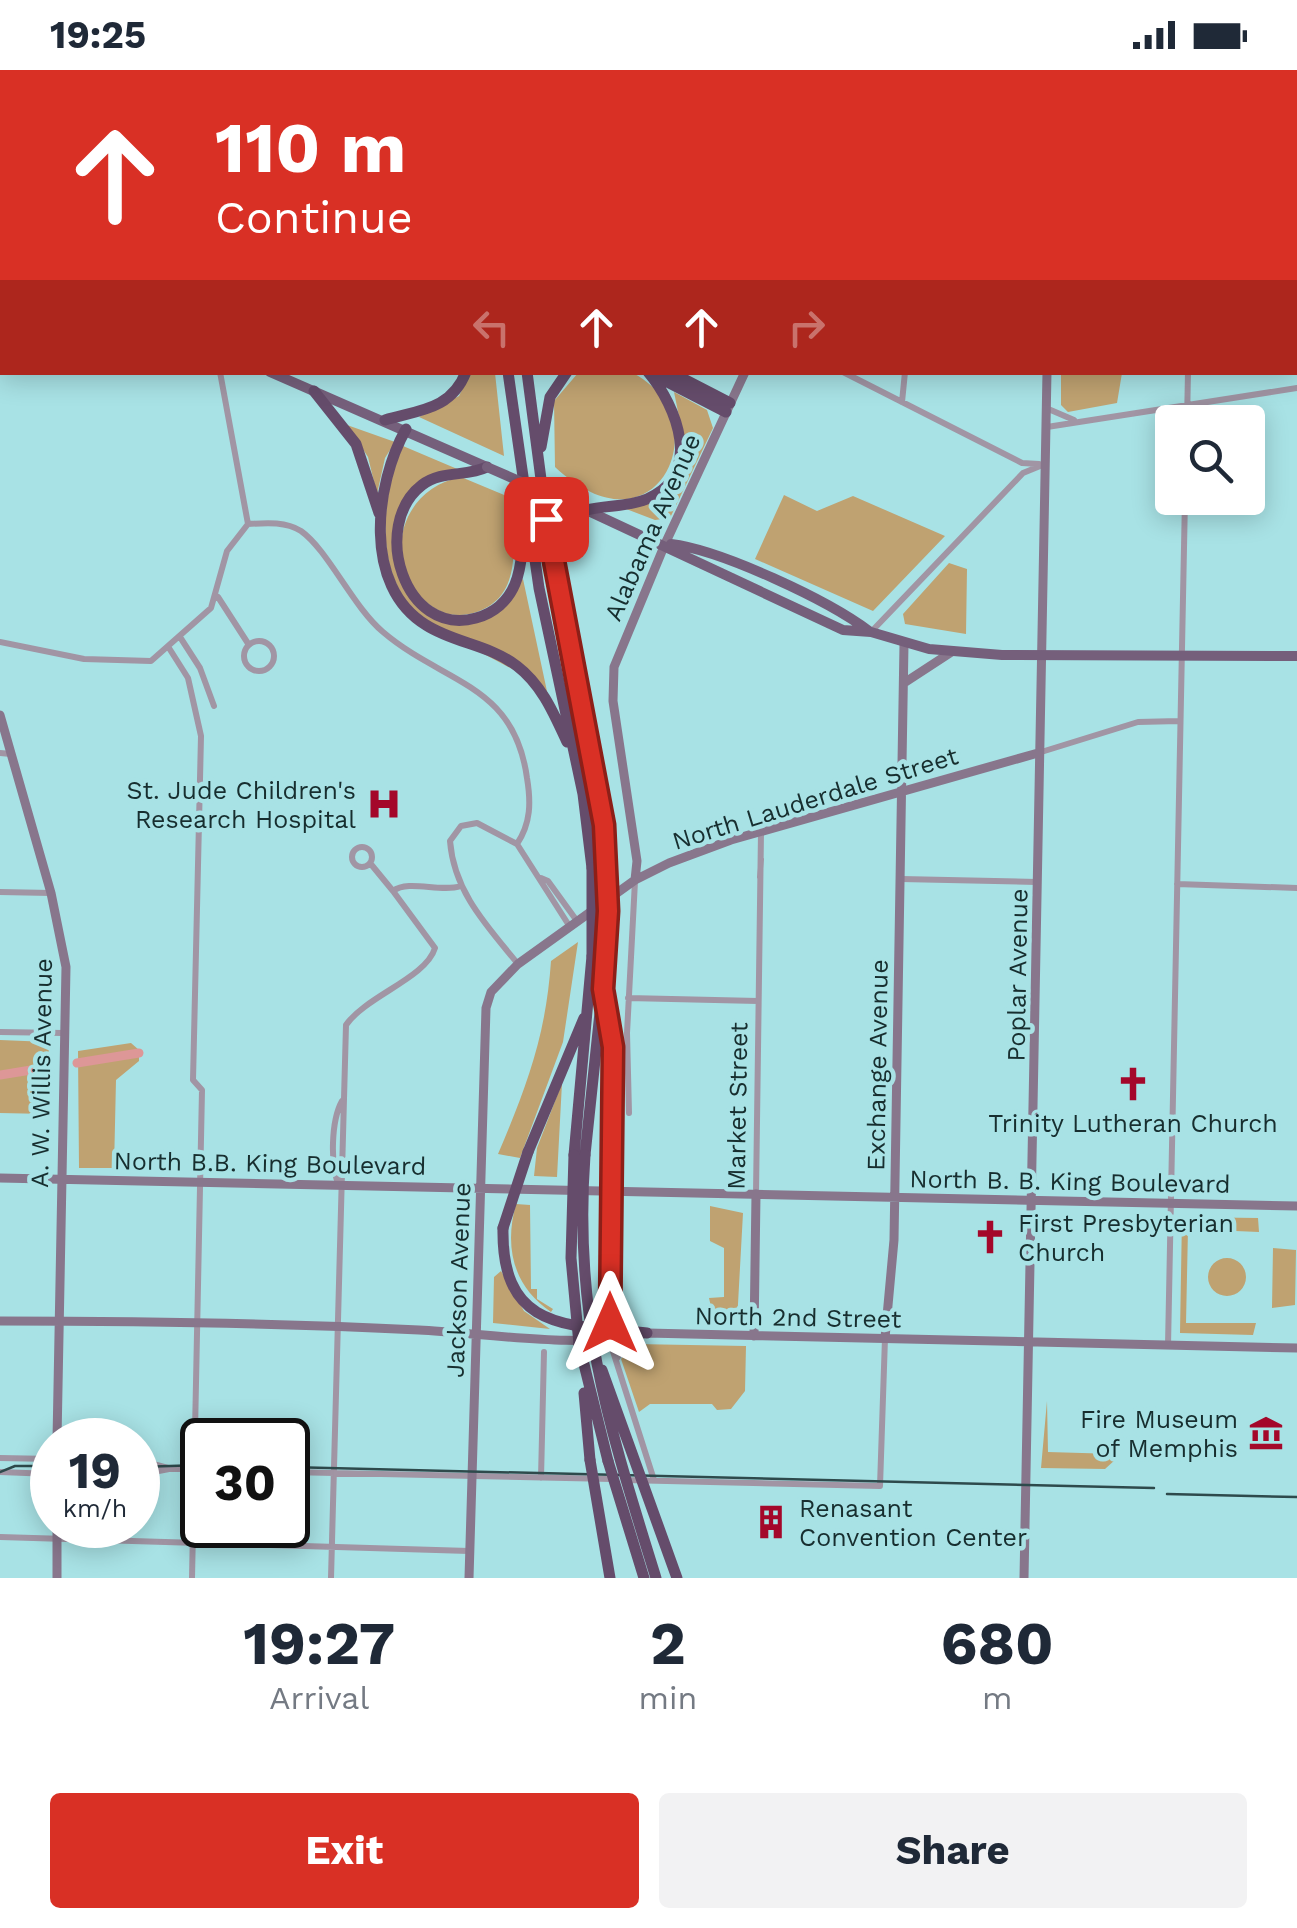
<!DOCTYPE html>
<style>
:root{--surface:#fff;--page:#f2f2f3;--text:#1f2937;--muted:#747a83;--accent:#d93025}
body{margin:0;font-family:"Work Sans",sans-serif;background:var(--page);color:var(--text);height:100vh;display:flex;flex-direction:column;font-size:38px;white-space:nowrap}
*{box-sizing:border-box;margin:0}
p{font-size:32px;color:var(--muted)}
.icon{flex:none;width:55px;height:55px;fill:none;stroke:currentColor;stroke-width:2;stroke-linecap:round;stroke-linejoin:round}
.map{position:relative;height:1508px;overflow:hidden}
.side{display:flex;flex-direction:column;background:var(--surface);flex:1}
.side>*{flex:none}
.top-card{position:absolute;left:0px;top:0px;width:1298px;height:305px;box-shadow:0 5px 25px #0003;background:#d93025;color:#fff;overflow:hidden}
.controls{position:absolute;left:1155px;top:335px;display:grid;gap:20px}
.controls a{display:grid;place-items:center;width:110px;height:110px;border-radius:10px;background:var(--surface);box-shadow:0 5px 25px #0003;font-size:50px}
.speed{position:absolute;left:30px;top:1348px;display:flex;gap:20px;font-size:50px;font-weight:700;text-align:center}
.speed>*{display:grid;place-content:center;width:130px;height:130px;border-radius:50%;background:var(--surface);box-shadow:0 5px 25px #0003;line-height:1}
.speed small{font-size:25px;font-weight:400}
.speed .limit{border:5px solid #111;border-radius:15px;background:#fff;color:#111}
.pin{position:absolute;display:grid;place-items:center;width:85px;height:85px;color:#fff;margin:-42px;border-radius:20px;box-shadow:0 5px 15px #0006}
.me{position:absolute;width:110px;margin:-55px;rotate:0deg;stroke-linejoin:round;filter:drop-shadow(0 0 8px #0008)}
.turn{display:flex;align-items:center;gap:35px;height:210px;padding:0 50px;font-size:45px}
.turn .icon{width:130px;height:130px;stroke-width:2.5}
.turn b{display:block;font-size:70px;line-height:85px}
.lanes{display:flex;align-items:center;height:95px;padding:0 50px;background:#0003;justify-content:center;gap:50px;direction:ltr}
.lanes .off{opacity:.35}
.eta{display:flex;justify-content:space-evenly;align-items:center;height:170px;text-align:center}
.eta b{font-size:60px;font-weight:700;line-height:70px}
.action{display:flex;gap:20px;margin-top:auto;padding:20px 50px}
.action a{flex:1;height:115px;border-radius:10px;background:var(--accent);color:#fff;font-size:40px;font-weight:700;line-height:115px;text-align:center}
.action a+a{background:var(--page);color:var(--text)}
.status{display:flex;justify-content:space-between;align-items:center;height:70px;padding:0 50px;background:var(--surface);direction:ltr}
.status svg{height:28px;fill:currentColor}
.map>svg:first-child{display:block}
.green{fill:#bfa271}
.lines{fill:none;stroke-linecap:round;stroke-linejoin:round}
.canal{stroke:#dd9797;stroke-width:9}
.street{stroke:#a195a4;stroke-width:6}
.secondary{stroke:#88768c;stroke-width:9}
.primary{stroke:#755f7b;stroke-width:10}
.highway{stroke:#654c6b;stroke-width:11}
.tram{stroke:#2e4a4c;stroke-width:2.5}
.primary-bridge{stroke:#755f7b;stroke-width:10}
.highway-bridge{stroke:#654c6b;stroke-width:11}
.route-casing{stroke:#8d1f18;stroke-width:25}
.route{stroke:#d93025;stroke-width:18}
.labels{text-anchor:middle;stroke-width:9;stroke-linejoin:round;paint-order:stroke}
.street-label{font-size:25px;fill:#172e2f;stroke:#a8e2e5}
.poi-label{font-size:25px;fill:#172e2f;stroke:#a8e2e5;text-anchor:end}
</style>
<div class="status"><b>19:25</b><svg viewBox="0 0 49 12"><path d="M0 12V9h3v3zM5 12V6h3v6zM10 12V3h3v9zM15 12V0h3v12zM26 1h20v11H26zM47 4h2v5h-2z"/></svg></div>
<div class="map">
<svg width="1297" height="1508" viewBox="0 0 1297 1508">
<rect width="100%" height="100%" fill="#a8e2e5"/>
<path class="green" d="M470,303H495L504,386L419,347L459,326Z
M578,303H633C721,349 658,493 555,397L554,331Z
M1061,303H1122L1117,333L1068,342L1061,335Z
M674,322L707,340L713,358L670,448L655,450L621,437L670,418L684,371Z
M347,355L395,372L385,388L377,424L368,387Z
M403,376L462,401L413,419L395,460L419,537L478,551L523,509L548,626L539,614C511,597 431,559 412,538C374,495 382,424 403,376Z
M461,407L509,427C514,470 526,532 469,544C451,548 434,541 421,527C382,485 403,418 461,407Z
M784,425L817,441L853,426L945,466L873,541L755,489Z
M949,493L967,499L966,564L905,554L903,544Z
M578,872L563,972L520,1088L498,1084C527,1016 546,965 551,891Z
M0,970L49,972L47,1044L0,1043Z
M131,973L139,980V991L116,1010L114,1098H79L78,981Z
M562,1013L557,1107L534,1106L537,1078Z
M516,1134L530,1135L531,1219H537V1229L553,1239L551,1242C513,1216 504,1177 516,1134Z
M710,1136L743,1143L737,1252L725,1253L712,1241L709,1228L724,1227V1178L710,1171Z
M1182,1147L1258,1148L1259,1162L1188,1159L1186,1253H1256L1253,1265L1180,1263Z
M1273,1178L1296,1180L1295,1235L1272,1238Z
M1208 1207a19 19 0 1 1 38 0a19 19 0 1 1-38 0Z
M501,1201L524,1241L550,1259L493,1253L494,1207Z
M634,1274L746,1276L745,1321L731,1339L717,1340L712,1334H650L639,1342L621,1289Z
M1047,1331L1048,1382L1116,1384V1389L1105,1399L1041,1398Z"/>
<g class="lines">
<path class="canal" d="M77,993L139,983
M0,1005L31,1000"/>
<path class="street" d="M377,0L379,2
M136,2V0
M710,2V0
M1193,2V0
M843,302L1022,393L1039,394
M902,332L905,302
M1046,338L1074,350
M1187,352L1188,302
M1047,357L1297,318
M248,454C265,453 285,451 301,461C328,480 353,537 383,562C444,614 514,613 527,708C531,732 531,753 517,774
M218,527L249,575
M871,562L1023,403L1045,394
M180,567L200,598L214,636
M244 586a15 15 0 1 1 30 0a15 15 0 1 1-30 0Z
M0,572L84,589L151,591L211,538L227,481L248,454L220,302
M169,578L188,608L201,666L193,1010L202,1020L192,1508
M0,683L11,684
M1038,683L1138,652L1179,651
M352 787a10 10 0 1 1 20 0a10 10 0 1 1-20 0Z
M370,793L393,821C409,809 440,823 461,816
M760,807L761,789
M541,808L548,811L577,851
M901,809L1037,812
M1177,814L1297,818
M0,822L51,823
M518,894C487,856 454,822 450,771L461,756L477,753L517,774L570,857
M628,928L758,931
M0,962L63,963
M629,1043L627,963L635,811
M339,1116C330,1095 331,1051 342,1031
M610,1120L611,1275L654,1410
M756,1124L761,762
M1168,1276L1185,428
M616,1290L630,1268
M0,1388L52,1389
M138,1390L168,1398
M0,1402L52,1404
M288,1402L612,1409
M138,1405L169,1399H202
M541,1408L544,1282
M624,1410L880,1416L885,1268
M0,1467L469,1481
M331,1508L346,955C366,926 426,908 435,878L393,821"/>
<path class="secondary" d="M886,2L887,0
M1050,2V0
M904,613L953,581
M0,645L51,823L66,897L57,1370
M635,810L637,791L613,631L614,597L665,474L745,302
M0,1108L1297,1136
M0,1251C139,1251 280,1253 419,1260C483,1263 587,1280 647,1263L1297,1278
M754,1266L756,1124
M885,1268L894,1170L904,574
M57,1455V1508
M469,1508L486,938L491,922L518,894L635,810L669,793L731,770L1038,683
M1024,1508L1047,302"/>
<path class="primary" d="M0,239L2,238
M270,302L487,397
M584,439L843,560L871,562L929,579L1002,585L1297,586
M671,474C721,480 828,530 869,561"/>
<path class="highway" d="M467,0V2
M487,0V2
M508,302L539,518L583,724L592,798
M527,302L550,478L594,689L607,788
M670,302L730,333
M652,304L726,342
M314,321L356,374L379,443
M385,350C419,340 451,340 466,302
M406,359C375,414 362,516 426,555C454,573 490,575 517,596C542,615 554,644 567,672
M541,377L550,327L567,302
M487,397C466,407 442,400 422,415C370,455 404,568 476,548C494,543 508,531 515,514C522,498 522,478 525,461
M586,440C606,435 628,437 647,429C704,405 677,336 648,302
M606,933L613,977L610,1120
M528,1082L584,948
M574,1085L592,886
M585,1085L607,876
M503,1158C501,1262 569,1255 647,1263
M579,1274L608,1391
M584,1323L590,1390"/>
<path class="tram" d="M138,1397L202,1395
M288,1397L1154,1418
M0,1402L15,1396H52
M1167,1424L1297,1427"/>
<path class="primary-bridge" d="M487,397L574,435"/>
<path class="highway-bridge" d="M607,788V876
M592,798V886
M574,1085L571,1188L579,1274
M585,1085C573,1248 609,1356 656,1508
M503,1158L528,1082
M602,1300L677,1508
M590,1390L610,1508
M608,1391L644,1508"/>
</g>
<g class="lines">
<g class="route-casing">
<path id="route" d="M546,449L604,755L608,841L603,919L613,977L610,1253"/>
</g>
<use href="#route" class="route"/>
</g>
<defs>
<g id="hospital-bare" transform="scale(2.7)"><path d="M-5-5h3v3.5h4V-5h3V5h-3V1.5h-4V5h-3Z" fill="#a4072a" stroke="#a8e2e5" stroke-width="2.5" paint-order="stroke"/></g>
<g id="church-bare" transform="scale(2.7)"><path d="M-1.2-6h2.4v3.5h3.3v2.4h-3.3V6h-2.4V-.1h-3.3v-2.4h3.3Z" fill="#a4072a" stroke="#a8e2e5" stroke-width="2.5" paint-order="stroke"/></g>
<g id="museum-bare" transform="scale(2.7)"><path d="M0-6L6-3V-2H-6V-3ZM-5-1h2V3h-2ZM-1-1h2V3h-2ZM3-1h2V3H3ZM-6 4H6V6H-6Z" fill="#a4072a" stroke="#a8e2e5" stroke-width="2.5" paint-order="stroke"/></g>
<g id="building-bare" transform="scale(2.7)"><path d="M-4-6H4V6H1V3H-1V6H-4ZM-2.5-4.3h1.7v1.8h-1.7ZM.8-4.3h1.7v1.8H.8ZM-2.5-1h1.7V.8h-1.7ZM.8-1h1.7V.8H.8Z" fill="#a4072a" stroke="#a8e2e5" stroke-width="2.5" paint-order="stroke"/></g>
</defs>
<g fill-rule="evenodd">
<use href="#hospital-bare" x="384" y="734"/>
<use href="#church-bare" x="1133" y="1014"/>
<use href="#church-bare" x="990" y="1167"/>
<use href="#museum-bare" x="1266" y="1363"/>
<use href="#building-bare" x="771" y="1452"/>
</g>
<g class="labels">
<g class="street-label">
<text transform="translate(652 457) rotate(-66)" y="9">Alabama Avenue</text>
<text transform="translate(815 728) rotate(-17)" y="9">North Lauderdale Street</text>
<text transform="translate(1017 905) rotate(-89)" y="9">Poplar Avenue</text>
<text transform="translate(877 995) rotate(-89)" y="9">Exchange Avenue</text>
<text transform="translate(41 1003) rotate(-89)" y="9">A. W. Willis Avenue</text>
<text transform="translate(737 1036) rotate(-89)" y="9">Market Street</text>
<text transform="translate(270 1093) rotate(1)" y="9">North B.B. King Boulevard</text>
<text transform="translate(1070 1111) rotate(1)" y="9">North B. B. King Boulevard</text>
<text transform="translate(458 1210) rotate(-88)" y="9">Jackson Avenue</text>
<text transform="translate(798 1247) rotate(1)" y="9">North 2nd Street</text>
</g>
<g class="poi-label">
<text x="356" y="729">St. Jude Children's<tspan x="356" dy="29">Research Hospital</tspan></text>
<text x="1133" y="1062" text-anchor="middle">Trinity Lutheran Church</text>
<text x="1018" y="1162" text-anchor="start">First Presbyterian<tspan x="1018" dy="29">Church</tspan></text>
<text x="1238" y="1358">Fire Museum<tspan x="1238" dy="29">of Memphis</tspan></text>
<text x="799" y="1447" text-anchor="start">Renasant<tspan x="799" dy="29">Convention Center</tspan></text>
</g>
</g>
</svg>
<div class="controls">
<a><svg class="icon" aria-label="search" viewBox="0 0 24 24"><circle cx="10" cy="10" r="6"/><path d="M15 15l6 6"/></svg></a>
</div>
<div class="speed"><div>19<small>km/h</small></div><div class="limit">30</div></div>
<div class="pin" style="left:546px;top:449px;background:#d93025"><svg class="icon" aria-label="arrive" viewBox="0 0 24 24"><path d="M6 21V4h12l-3 4 3 4H6"/></svg></div>
<svg class="me" style="left:610px;top:1253px" viewBox="-20 -20 40 40"><path d="M0-17L14 15 0 8-14 15z" fill="#d93025" stroke="#fff" stroke-width="4"/></svg>
<div class="top-card">
<div class="turn"><svg class="icon" aria-label="ahead" viewBox="0 0 24 24"><path d="M12 20V5M6 11l6-6 6 6"/></svg><div><b>110 m</b>Continue</div></div>
<div class="lanes"><svg class="icon off" aria-label="left" viewBox="0 0 24 24"><path d="M17 20v-9H6M10 6l-5 5 5 5"/></svg><svg class="icon" aria-label="ahead" viewBox="0 0 24 24"><path d="M12 20V5M6 11l6-6 6 6"/></svg><svg class="icon" aria-label="ahead" viewBox="0 0 24 24"><path d="M12 20V5M6 11l6-6 6 6"/></svg><svg class="icon off" aria-label="right" viewBox="0 0 24 24"><path d="M7 20v-9h11M14 6l5 5-5 5"/></svg></div>
</div>
</div>
<section class="side">
<div class="eta">
<div><b>19:27</b><p>Arrival</p></div>
<div><b>2</b><p>min</p></div>
<div><b>680</b><p>m</p></div>
</div>
<div class="action"><a>Exit</a><a>Share</a></div>
</section>
